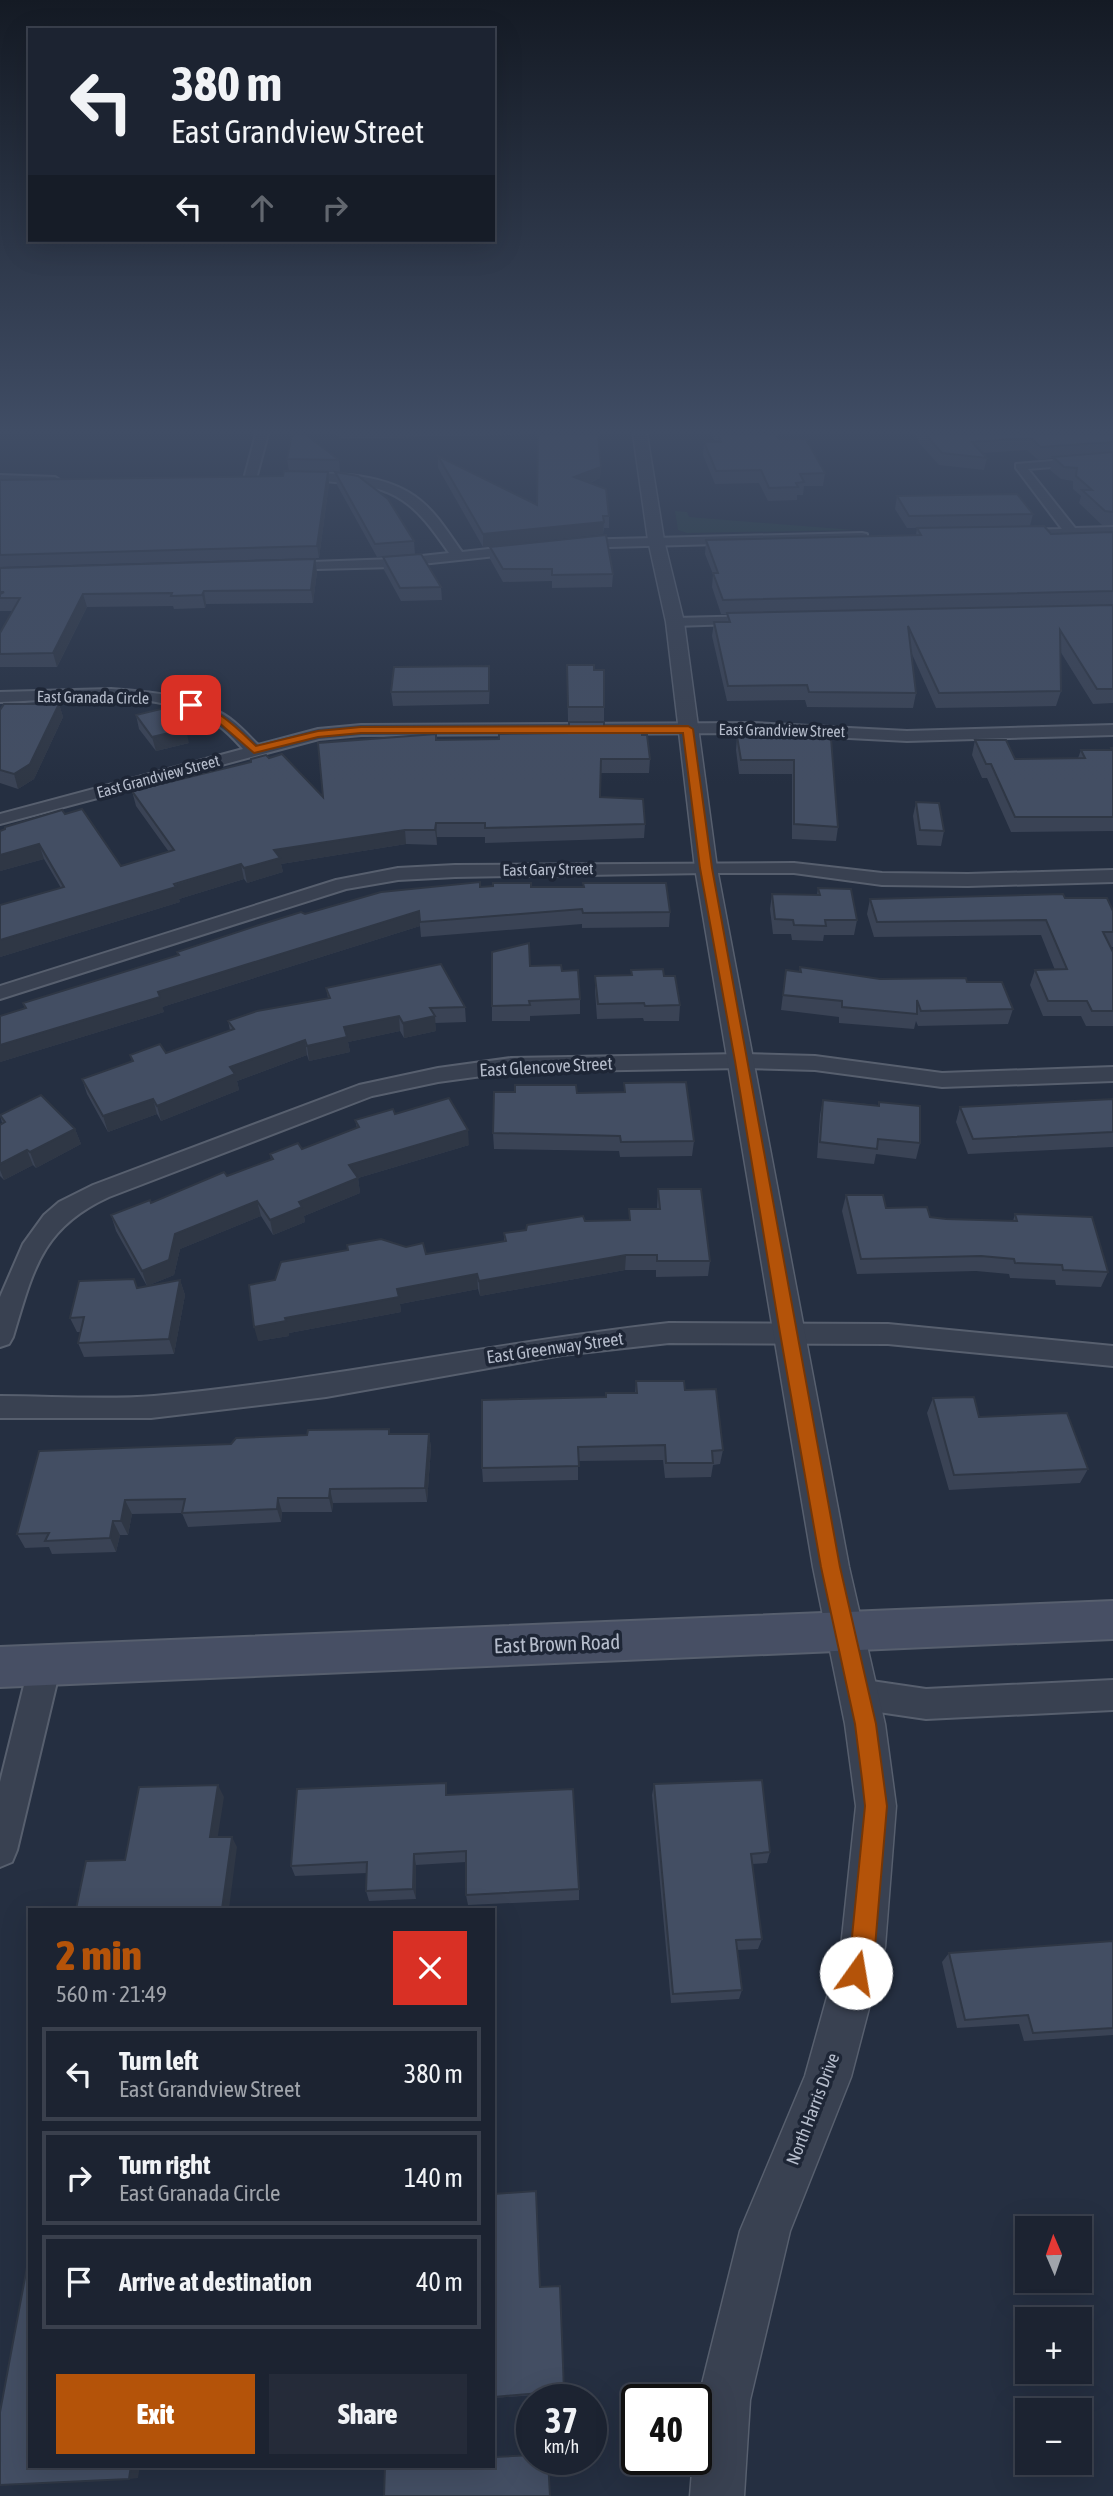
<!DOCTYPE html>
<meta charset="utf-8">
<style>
:root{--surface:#1c2331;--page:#252b39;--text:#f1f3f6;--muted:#a0a4ab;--line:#3a404d;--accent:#b45309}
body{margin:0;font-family:"Asap Condensed",sans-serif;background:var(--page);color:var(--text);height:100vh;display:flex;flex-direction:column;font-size:26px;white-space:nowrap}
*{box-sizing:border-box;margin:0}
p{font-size:23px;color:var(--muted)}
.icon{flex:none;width:38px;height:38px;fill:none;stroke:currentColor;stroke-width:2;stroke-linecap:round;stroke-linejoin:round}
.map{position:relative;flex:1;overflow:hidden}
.drawer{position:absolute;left:28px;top:1908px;width:467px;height:560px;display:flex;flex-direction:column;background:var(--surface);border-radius:0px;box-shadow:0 7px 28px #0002,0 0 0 2px var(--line)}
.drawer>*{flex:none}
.banner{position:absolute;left:28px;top:28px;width:467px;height:214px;border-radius:0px;box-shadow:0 7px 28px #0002,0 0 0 2px var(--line);background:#1c2331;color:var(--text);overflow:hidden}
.needle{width:46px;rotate:358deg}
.controls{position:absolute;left:1015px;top:2216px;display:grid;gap:14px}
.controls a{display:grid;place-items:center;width:77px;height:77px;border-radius:0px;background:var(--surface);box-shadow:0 7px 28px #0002,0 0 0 2px var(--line);font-size:35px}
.speed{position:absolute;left:516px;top:2384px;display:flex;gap:14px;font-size:35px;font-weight:700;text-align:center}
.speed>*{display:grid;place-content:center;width:91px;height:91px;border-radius:50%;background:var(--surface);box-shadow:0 7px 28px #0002,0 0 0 2px var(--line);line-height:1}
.speed small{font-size:18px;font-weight:400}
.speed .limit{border:4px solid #111;border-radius:10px;background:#fff;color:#111}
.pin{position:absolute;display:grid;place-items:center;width:60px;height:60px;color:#fff;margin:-30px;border-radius:14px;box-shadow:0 4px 10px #0006}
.me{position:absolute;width:77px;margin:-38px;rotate:13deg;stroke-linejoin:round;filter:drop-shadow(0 0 5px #0008)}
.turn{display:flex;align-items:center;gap:24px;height:147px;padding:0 28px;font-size:32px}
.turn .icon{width:91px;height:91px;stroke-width:2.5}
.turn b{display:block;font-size:49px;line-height:60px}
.lanes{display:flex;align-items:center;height:66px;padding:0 28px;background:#0003;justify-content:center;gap:35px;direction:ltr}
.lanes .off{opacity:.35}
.round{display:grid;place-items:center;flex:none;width:74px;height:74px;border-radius:0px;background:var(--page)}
.summary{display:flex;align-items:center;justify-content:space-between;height:119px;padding:0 28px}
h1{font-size:42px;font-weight:800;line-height:52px;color:var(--accent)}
.primary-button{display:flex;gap:14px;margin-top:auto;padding:14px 28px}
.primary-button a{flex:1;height:80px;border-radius:0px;background:var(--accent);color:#fff;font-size:28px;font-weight:800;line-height:80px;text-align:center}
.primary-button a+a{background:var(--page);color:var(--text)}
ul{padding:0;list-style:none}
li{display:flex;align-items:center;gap:21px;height:94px;margin:0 14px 10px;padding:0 14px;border:4px solid var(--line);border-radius:0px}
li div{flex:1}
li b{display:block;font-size:26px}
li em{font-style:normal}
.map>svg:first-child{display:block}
.green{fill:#273d42}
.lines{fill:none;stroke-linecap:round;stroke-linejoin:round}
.minor-casing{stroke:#575f6e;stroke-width:4}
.tertiary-casing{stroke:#575f6e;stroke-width:3}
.secondary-casing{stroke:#575f6e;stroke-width:4}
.minor{fill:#394151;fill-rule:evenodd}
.tertiary{fill:#394151;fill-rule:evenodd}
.secondary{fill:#474f64;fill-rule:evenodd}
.wall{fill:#3a4355}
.shaded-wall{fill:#2f3745}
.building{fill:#434e63;stroke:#2f3745;stroke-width:2}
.route{fill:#b45309;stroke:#753606;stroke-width:2}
.labels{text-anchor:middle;stroke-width:7;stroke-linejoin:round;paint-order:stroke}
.far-street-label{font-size:16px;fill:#b5bccb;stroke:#1e2636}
.street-label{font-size:18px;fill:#b5bccb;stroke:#1e2636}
.near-street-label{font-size:21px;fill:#b5bccb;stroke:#1e2636}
</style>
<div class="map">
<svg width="1113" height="2496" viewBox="0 0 1113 2496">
<rect width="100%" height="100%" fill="#252f41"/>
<path class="green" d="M675,511L687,512L689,517L854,530L687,533L678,530Z"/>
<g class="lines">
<g class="minor-casing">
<path id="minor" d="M256,434H268L256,479L250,483L244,479Z
M1113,456V462L1028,469L1075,528L1113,527V535L1013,537V531L1018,530L1062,529L1016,468V464Z
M295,473C335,473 388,473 421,501C438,515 449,534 462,552L523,545L530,549L523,553L394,567L279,570L277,567L284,563L394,559L449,553C415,503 397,486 335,482C320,480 305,482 291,480L289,477Z
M0,475L55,477L61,481L55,485L0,483Z
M862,533L867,534V540L573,548L566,544L573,540Z
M758,616L765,620L763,623L675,626L668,622L675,618Z
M111,689C150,692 196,695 229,718C240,726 249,736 258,745L318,729L361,725L754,723L907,731L1113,725V735L907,741L754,733L361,735L319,739L0,824V814L243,749C235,740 226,730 216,724C158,686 66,700 0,702V692Z
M794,863L882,873L968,874L1113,870V882L968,886L882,885L794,873H706L455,877L398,880L346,889L0,999V986L336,880L398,868L455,865Z
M742,1054L815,1056L942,1073L1113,1067V1081L942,1087L815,1070L742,1068L511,1072L438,1082L372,1096L109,1197C41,1228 33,1271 13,1337L9,1344L0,1347V1297L23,1244L44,1215L59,1202L93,1185L359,1085L438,1068L511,1058Z
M669,1323L888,1324L1113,1346V1366L888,1344L669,1343L562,1355L326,1397L151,1418H0V1396C51,1396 104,1400 154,1396C327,1380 497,1342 669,1323Z
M45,1650L56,1654L61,1665L17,1850L12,1862L0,1867V1782L29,1665L34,1654Z
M858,1679L926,1689L1113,1680V1710L926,1719L858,1709L847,1705L842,1694L847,1683Z"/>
</g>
<g class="tertiary-casing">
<path id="tertiary" d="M633,434H647L664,540L684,622L717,868L849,1567L885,1724L896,1806L885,1947L851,2077L790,2231L750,2400L744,2496H690L693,2459H696L698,2400L740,2231L805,2076L841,1947L856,1806L845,1724L813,1567L695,868L666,622L648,540Z"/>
</g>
<g class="secondary-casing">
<path id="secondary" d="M1113,1601V1639L0,1687V1647Z"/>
</g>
<use href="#minor" class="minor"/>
<use href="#tertiary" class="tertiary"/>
<use href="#secondary" class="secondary"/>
</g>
<path class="wall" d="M334,434H536L342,439Z
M538,434H601V436H598L601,467L600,478L590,483L609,516V528H604L603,534L483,547L438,468V456L537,505Z
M712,434H776L779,439L825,473L823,486H804L803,495H797V500L768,501L759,483L715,484L703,455L704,442H715Z
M915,434H1113V525H1102L1079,503L1081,496L1073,489V481L1061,479L1050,470L1053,458L1038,460L1027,450L983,453L987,458L984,470L939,465L920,444Z
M287,459L339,460L340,472L289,471Z
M328,472L329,484L319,558L0,567V480L283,476Z
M335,472L414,541L415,554L377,557L337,485Z
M897,496L1033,514L1030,526L1051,534L1113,532V703L1093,704L1060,651L1061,691L1056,706L936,708L912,654L916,693L913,708L807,707L805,700L727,701L712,636L714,622H726L727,614H721L712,587L713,574L705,554L706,540L916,535L917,528H907L895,509Z
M490,547L613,574L612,587L552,588V581L503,582L490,559Z
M383,557L441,587L442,600L401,601L384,570Z
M0,568L317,572L313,603L206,604L205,608L174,609L173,606L87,607L57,667H0V633L13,611H0Z
M567,665L594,670H604V721H568Z
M490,680L489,704L393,706L391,692Z
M59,704L63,717L34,779L18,789L0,783V710Z
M136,715L189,743L156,751L139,729Z
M604,730L642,735L650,759L649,773H600V797L645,824L644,838L485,843V837H437V845L406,844L281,864L283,872L247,883L244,879L179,899L180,902L0,957V905L61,888L44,859L0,871V831L65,814L121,866L169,852L136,806L132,791L269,758L323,797L436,740L499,739Z
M737,736L831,738L838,827L836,841L792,839V774H739L736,750Z
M975,740L1015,759L1078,758L1081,750H1110L1111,748H1113V831L1011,832L987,778H982L972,755Z
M916,802L944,831L941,846L917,845L913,816Z
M480,887H531L670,912L669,927L582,928V924L421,937L420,926L162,1007L164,1012L0,1062V1016L25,1009L23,1003L178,955L177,952L305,914Z
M818,888L857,920L854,935H824L823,941L792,940L791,934H773L770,909L772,894L817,895Z
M1065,898L1113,911V947H1111L1113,952V1026H1086L1081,1016H1043L1030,985L1035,970H1055L1041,935L874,937L867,914L870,899Z
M530,966L562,971L580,999V1014L530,1016V1021H492V1006Z
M800,967L880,979L967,982L1013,1009L1008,1024L918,1026L916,1021L914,1029L839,1023V1017L781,1010L786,970L799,972Z
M631,970L664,976L680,1005L679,1021H644L643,1018L597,1019L595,991V976L631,975Z
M326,988L465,1007L466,1022L435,1023L436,1031L404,1038L400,1031L348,1042L350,1052L309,1061L307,1055L237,1081L239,1090L161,1121L157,1114L108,1132L87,1094L82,1079L132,1061L130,1055L166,1053L230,1030L228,1021L328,998Z
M624,1083L694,1141L692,1156L620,1157L619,1151L494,1149L493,1133L577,1093L624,1092Z
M1113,1099V1147L968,1154L956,1122L960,1107Z
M823,1100L878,1105L879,1102L920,1143L916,1159L876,1154L874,1164L817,1158L820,1115Z
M395,1114L469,1145L358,1178L360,1193L304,1216L305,1222L273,1235L261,1216L180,1249L174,1275L147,1286L180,1280L185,1295L174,1354L84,1357L78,1343L80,1332H77L70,1318L137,1288L147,1286L116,1231L111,1215L151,1203L271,1160L270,1154L302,1149L357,1128L355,1120Z
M0,1115L75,1129L81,1144L36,1168L33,1165L4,1180L0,1176V1125L2,1123Z
M658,1189L710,1261L708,1276L656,1277V1270H625L480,1296L478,1289L400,1304L401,1312L289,1333V1336L258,1341L426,1254L504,1241V1233L585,1221L629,1220V1209H657Z
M846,1195L886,1208L930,1217L946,1219L1013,1221L1015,1214L1108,1272L1101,1287L1056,1285L1055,1280L1010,1278L1009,1274L976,1271L857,1274L842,1211Z
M636,1381L685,1390L723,1450L720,1464L713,1465L711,1477L665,1478L663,1460L578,1461V1480L483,1482L482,1468L606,1397L635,1393Z
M933,1398L979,1417L1088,1469L1080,1483L949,1490L927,1413Z
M390,1434H429L431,1448L427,1502L333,1503L332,1512H282L281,1522L188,1527L182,1513L132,1514L128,1535H120L116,1552L52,1554L49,1547L25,1548L17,1534L231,1444Z
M654,1784L770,1852L767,1863L752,1864L762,1939L758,1949L737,1950L742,1990L739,1999L671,2003L652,1795Z
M448,1795L579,1889V1900L468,1905L466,1895V1862L416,1865V1899L369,1901L366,1891L367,1873L295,1876L291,1866Z
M1113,1941V2035L1024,2041L1019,2024L957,2028L942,1962L949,1953Z
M494,2194L540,2287L560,2286L563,2393L494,2398Z"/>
<path class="shaded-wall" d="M601,467L600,478L574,489V477Z
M328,472L329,484L319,558L317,546Z
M604,522L603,534L483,547V534Z
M315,559L317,572L313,603L311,590Z
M204,591L206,604L205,608L202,595Z
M83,594L87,607L57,667L53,653Z
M59,704L63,717L34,779L18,789L14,774Z
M186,729L189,743L156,751L152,737Z
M436,823L437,837V845L435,830Z
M405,830L406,844L281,864L283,872L247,883L244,868L274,850Z
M39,844L44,859L0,871V855Z
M241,864L244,879L179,899L180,902L0,957V940Z
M419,911L420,926L162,1007L158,992Z
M160,997L164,1012L0,1062V1045Z
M399,1016L400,1031L348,1042L350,1052L309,1061L307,1046L344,1027Z
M435,1016L436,1031L404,1038L403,1023Z
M305,1040L307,1055L237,1081L239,1090L161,1121L157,1106L230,1067Z
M153,1099L157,1114L108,1132L103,1116Z
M75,1129L81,1144L36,1168L30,1152Z
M468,1130L469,1145L358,1178L360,1193L304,1216L305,1222L273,1235L270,1220L299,1202L349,1165Z
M27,1150L33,1165L4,1180L0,1170V1164Z
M257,1201L261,1216L180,1249L174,1275L147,1286L142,1271L175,1234Z
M626,1255L625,1270L480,1296L479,1281Z
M477,1274L478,1289L400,1304L401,1312L289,1333V1336L258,1341L254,1327L397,1289Z
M180,1280L185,1295L174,1354L169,1339Z
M429,1434L431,1448L427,1502L425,1488Z
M330,1489L333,1503L332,1512L329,1498Z
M278,1498L282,1512L281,1522L277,1509Z
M125,1500L132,1514L128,1535L121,1521Z
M113,1521L120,1535L116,1552L110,1538Z
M218,1785L224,1797L216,1848L210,1837Z
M232,1837L237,1847L229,1909H222Z
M414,1854L416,1865V1899L413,1889Z
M131,2466H140L138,2478L129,2479Z"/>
<path class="building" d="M292,434H305L339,460L287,459Z
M538,434H598L601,467L574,477L606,489L609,516H603L604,522L483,534L438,456L537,505Z
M718,434H776L779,439H806L825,473L800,474L804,482L796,483L798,487L769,488L761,470L716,471L704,442H721Z
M925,434H1113V442L1041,447L1030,438L972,442L987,458L942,453Z
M1113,452V512L1105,511L1082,490H1092L1076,476L1077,468L1064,467L1053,457Z
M284,471L328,472L317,546L0,555V480L283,476Z
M335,472L358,476L388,499L414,541L375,544Z
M1017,494L1033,514L909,516L897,496Z
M1044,526L1051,534L1113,532V591L723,600L713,573H718L706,540L921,535L917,528Z
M606,535L613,574L552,575V569H503L490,547Z
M421,554L441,587L400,588L383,557Z
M315,559L311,590L204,591L202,595L171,596L172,593L83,594L53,653L0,654V633L20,598H0V594L4,592H0V568Z
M1113,605V689H1097L1060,630L1061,691L939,693L908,626L916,693L809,692L807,685L728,686L714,622H730L727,613Z
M567,665H594V670H604V707H568Z
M489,666V691L391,692L394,667Z
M4,704H59L30,764L14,774L0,770V710Z
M169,707L186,729L152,737L136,715Z
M569,722H604V730L642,731V735H647L650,759H601L600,797L643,799L645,824L485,828V823H436L435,830H405L274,850L280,858L244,868L241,864L174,884L176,887L0,940V905L64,887L39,844L0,855V831L5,829V827L62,810L65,814L82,809L121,866L174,850L132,791L251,762V759L266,755L269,758L282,754L323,797L318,743L436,734V740L499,739V734L569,733Z
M737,736L831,738L838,827L794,824V760H741Z
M975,740H1006L1015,759L1085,758L1081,750H1112L1111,748H1113V817H1015L991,764H986Z
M916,802L939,803L944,831L920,830Z
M480,882V887L493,886V883H531V887H584L583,883H666L670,912L583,913L582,909L420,922L419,911L158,992L160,997L0,1045V1016L26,1008L23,1003L179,955L177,952L259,925L301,912L305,914L381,892Z
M818,888L851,889L857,920H825L826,926L794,925L793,920L775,919L772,894L820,895Z
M1063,894L1065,898H1107L1113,911V932H1103L1113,952V1011H1092L1087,1001H1048L1035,970L1067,969L1046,920L877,922L870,899Z
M529,943L530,966L561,965L562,971L578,970L580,999L529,1001L530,1005L492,1006V952Z
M441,964L465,1007L430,1008L435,1016L403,1023L399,1016L344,1027L347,1037L307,1046L305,1040L230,1067L235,1074L157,1106L153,1099L103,1116L82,1079L133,1061L130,1055L160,1044L166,1053L234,1029L228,1021L257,1011L330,998L326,988Z
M800,967L880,979L966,978L967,982H1002L1013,1009L921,1011L917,1000V1014L842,1007V1001L783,995L786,970L801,972Z
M663,969L664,976H675L680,1005L645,1006L644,1003L598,1004L595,976L632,975L631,970Z
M686,1082L694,1141L621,1142L620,1136L493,1133L494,1092H515V1085H576L577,1093L625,1092L624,1083Z
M41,1095L75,1129L30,1152L27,1150L0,1164V1125L5,1122L0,1115Z
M449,1098L468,1130L349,1165L358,1178L299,1202L302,1207L270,1220L257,1201L175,1234L169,1260L142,1271L111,1215L150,1200L151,1203L224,1172L227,1176L273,1159L270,1154L298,1143L302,1149L359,1127L355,1120L393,1109L395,1114Z
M1113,1099V1132L973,1139L960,1107Z
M823,1100L879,1106V1102L920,1106V1143L878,1139L877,1149L820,1142Z
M658,1189H701L710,1261H657V1255H626L479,1281L477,1274L397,1289L399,1297L285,1318L286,1321L254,1327L249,1285L275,1280L281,1262L348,1250L347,1245L381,1239L406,1247L423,1243L426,1254L506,1241L504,1233L526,1230L527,1225L583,1216L585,1221L630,1220L629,1209H660Z
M846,1195H883L886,1208L927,1207L930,1217L946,1219L1017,1221L1015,1214L1092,1217L1108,1272L1063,1270L1062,1265L1015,1263L1014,1259L981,1256L861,1259Z
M134,1279L137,1288L180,1280L169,1339L78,1343L84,1317L70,1318L79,1281Z
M636,1381H684L685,1390L716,1389L723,1450L712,1451L713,1463H666L665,1445L578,1447L579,1466L482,1468V1400L606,1397V1393H637Z
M974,1397L979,1417L1067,1413L1088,1469L954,1475L933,1398Z
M389,1429V1434H429L425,1488L330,1489L329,1498H278L277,1509L182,1513L185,1499L125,1500L121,1521H113L110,1538L45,1541L49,1533L17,1534L39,1451L231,1444L236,1438L307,1435L308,1430Z
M762,1780L770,1852L751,1854L762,1939L736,1940L742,1990L673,1994L654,1784Z
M446,1783V1795L573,1789L579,1889L466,1895V1851L414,1854L413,1889L366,1891L367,1862L291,1866L297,1789Z
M218,1785L210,1837H232L222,1909H76L86,1861L125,1860L139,1787Z
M1113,1941V2028L1033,2033L1028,2015L965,2020L949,1953Z
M536,2191L540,2287L560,2286L564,2391L494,2397V2194Z
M30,2251V2466H131L129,2479L0,2485V2412Z
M532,2455V2459H548L550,2496H384L385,2466H494V2457Z"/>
<linearGradient id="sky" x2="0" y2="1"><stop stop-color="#141a24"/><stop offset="0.55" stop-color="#404d65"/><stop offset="1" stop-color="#404d65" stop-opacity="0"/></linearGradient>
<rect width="1113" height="784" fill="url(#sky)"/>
<path class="route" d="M187,703C211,701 240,731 256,746L318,731L361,727L688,726L693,729L712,868L840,1567L876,1724L887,1806L875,1947L864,1982L856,1985L848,1982L844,1973L851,1947L865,1806L862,1779L855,1724L821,1567L780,1333L735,1061L700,868L683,733H361L318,737L254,753L217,721L187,707Z"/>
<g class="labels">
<g class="far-street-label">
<text transform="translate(93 697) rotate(1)" y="6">East Granada Circle</text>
<text transform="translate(782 730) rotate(1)" y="6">East Grandview Street</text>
<text transform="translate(158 776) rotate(-15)" y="6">East Grandview Street</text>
<text transform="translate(548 869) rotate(-1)" y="6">East Gary Street</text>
</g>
<g class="street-label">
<text transform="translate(546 1067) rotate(-3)" y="6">East Glencove Street</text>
<text transform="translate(555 1348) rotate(-8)" y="6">East Greenway Street</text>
<text transform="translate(813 2109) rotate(-69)" y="6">North Harris Drive</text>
</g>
<g class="near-street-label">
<text transform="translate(557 1644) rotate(-2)" y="7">East Brown Road</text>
</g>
</g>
</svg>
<div class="controls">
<a><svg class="needle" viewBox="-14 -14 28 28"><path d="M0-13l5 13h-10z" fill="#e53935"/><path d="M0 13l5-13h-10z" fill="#a0a4ab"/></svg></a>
<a>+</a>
<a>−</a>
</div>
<div class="speed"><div>37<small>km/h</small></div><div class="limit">40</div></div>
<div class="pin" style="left:191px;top:705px;background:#d93025"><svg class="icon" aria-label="arrive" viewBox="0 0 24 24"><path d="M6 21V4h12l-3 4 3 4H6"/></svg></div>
<svg class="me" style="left:856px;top:1973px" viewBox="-20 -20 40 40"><circle r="19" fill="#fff"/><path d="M0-13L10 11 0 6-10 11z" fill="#b45309"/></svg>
<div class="banner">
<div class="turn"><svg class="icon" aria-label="left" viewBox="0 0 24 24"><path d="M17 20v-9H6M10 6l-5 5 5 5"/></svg><div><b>380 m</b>East Grandview Street</div></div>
<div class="lanes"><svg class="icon" aria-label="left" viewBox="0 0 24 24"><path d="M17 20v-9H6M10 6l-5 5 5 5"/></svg><svg class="icon off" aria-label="ahead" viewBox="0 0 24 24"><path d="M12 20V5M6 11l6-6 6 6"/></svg><svg class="icon off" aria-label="right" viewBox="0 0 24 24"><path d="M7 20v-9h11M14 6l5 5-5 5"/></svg></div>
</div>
<section class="drawer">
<div class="summary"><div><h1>2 min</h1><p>560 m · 21:49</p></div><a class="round" style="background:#d93025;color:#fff"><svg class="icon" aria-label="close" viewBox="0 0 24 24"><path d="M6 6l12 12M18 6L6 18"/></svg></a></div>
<ul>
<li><svg class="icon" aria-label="left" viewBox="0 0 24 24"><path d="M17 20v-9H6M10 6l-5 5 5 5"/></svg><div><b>Turn left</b><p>East Grandview Street</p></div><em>380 m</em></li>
<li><svg class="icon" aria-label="right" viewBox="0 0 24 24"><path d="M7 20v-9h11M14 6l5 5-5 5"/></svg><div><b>Turn right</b><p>East Granada Circle</p></div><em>140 m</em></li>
<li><svg class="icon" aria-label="arrive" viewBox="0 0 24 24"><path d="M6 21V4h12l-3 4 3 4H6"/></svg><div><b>Arrive at destination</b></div><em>40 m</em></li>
</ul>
<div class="primary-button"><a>Exit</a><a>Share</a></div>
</section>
</div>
